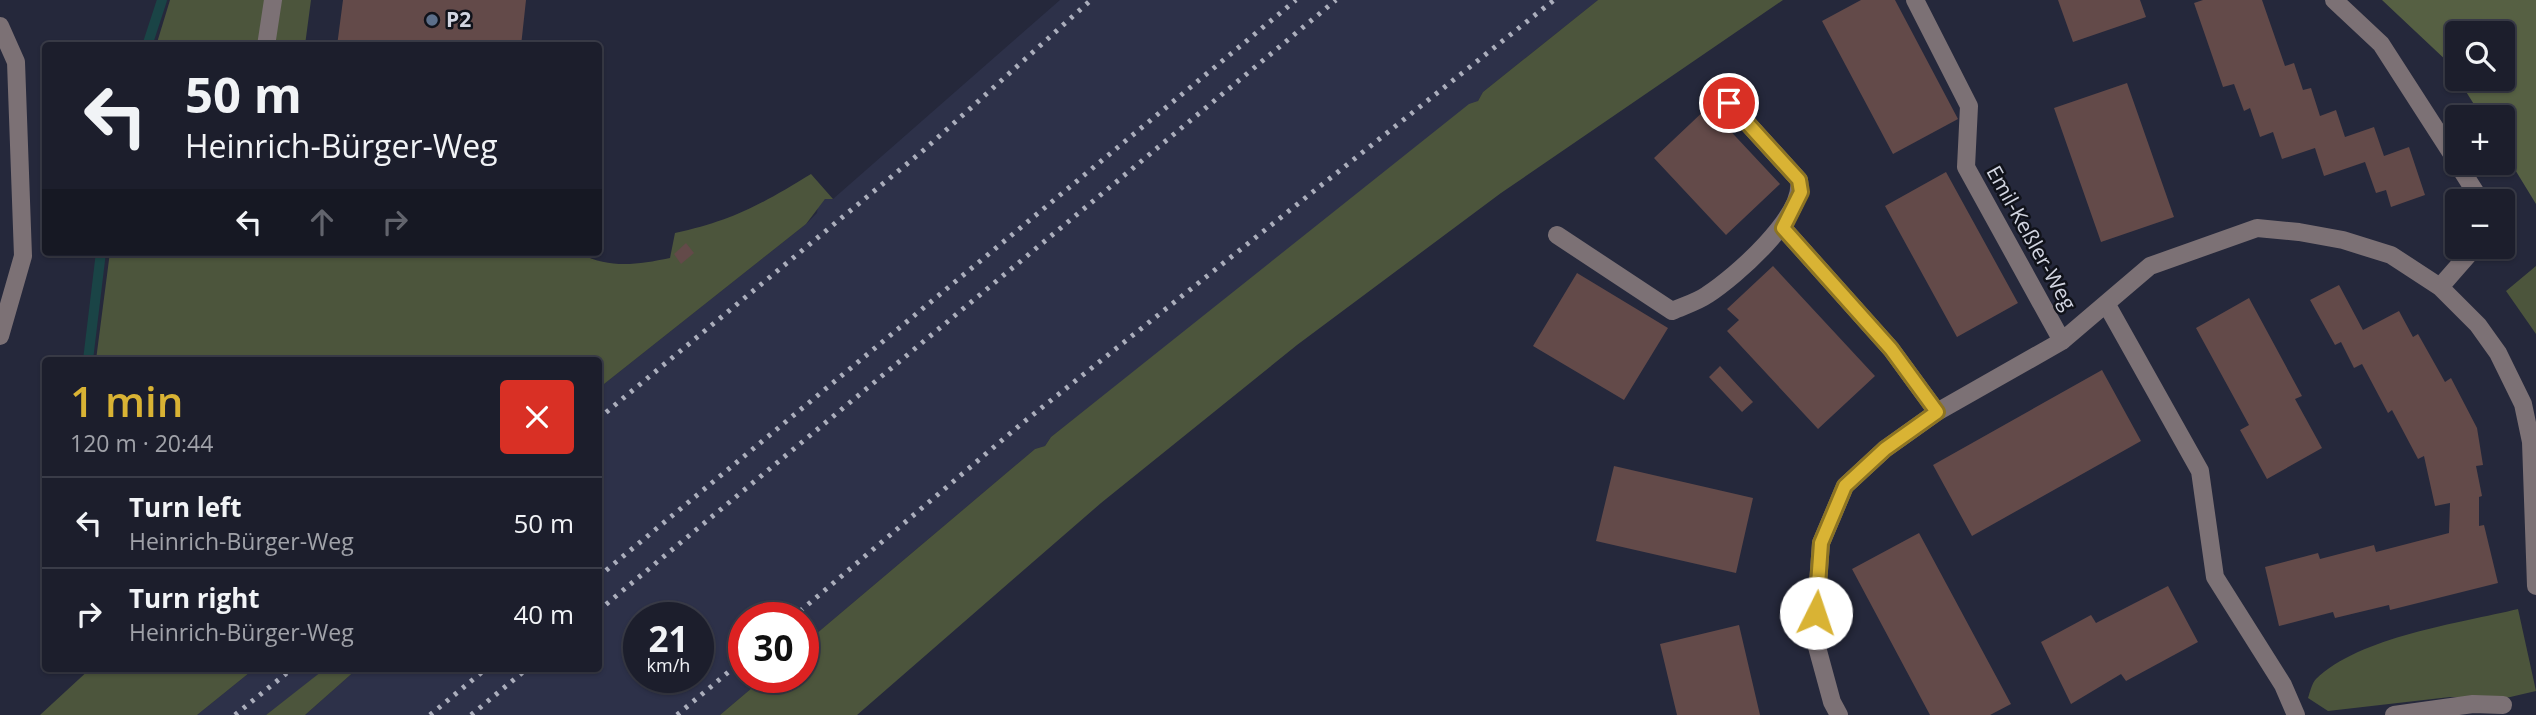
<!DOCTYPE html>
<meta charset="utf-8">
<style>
:root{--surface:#1c1e2c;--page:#252734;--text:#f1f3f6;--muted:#a0a2a9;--line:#3a3c48;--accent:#d9b334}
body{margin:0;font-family:"Open Sans",sans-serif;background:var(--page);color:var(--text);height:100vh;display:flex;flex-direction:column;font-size:26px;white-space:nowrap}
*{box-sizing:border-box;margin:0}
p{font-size:23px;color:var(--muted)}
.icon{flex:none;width:38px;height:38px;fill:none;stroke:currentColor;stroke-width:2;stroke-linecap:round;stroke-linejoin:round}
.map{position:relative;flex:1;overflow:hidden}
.drawer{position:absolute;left:42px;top:357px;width:560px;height:315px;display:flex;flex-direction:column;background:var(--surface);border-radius:7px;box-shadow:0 2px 5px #0004,0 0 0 2px var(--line)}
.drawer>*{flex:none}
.top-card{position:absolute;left:42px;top:42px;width:560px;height:214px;border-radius:7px;box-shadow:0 2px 5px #0004,0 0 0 2px var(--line);background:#1c1e2c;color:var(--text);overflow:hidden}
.buttons{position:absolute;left:2445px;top:21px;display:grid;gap:14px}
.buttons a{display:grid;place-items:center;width:70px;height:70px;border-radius:7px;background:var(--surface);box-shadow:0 2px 5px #0004,0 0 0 2px var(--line);font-size:35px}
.speed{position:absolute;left:623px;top:602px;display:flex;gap:14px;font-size:35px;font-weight:700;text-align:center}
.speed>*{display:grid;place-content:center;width:91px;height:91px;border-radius:50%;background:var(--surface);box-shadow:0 2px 5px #0004,0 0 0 2px var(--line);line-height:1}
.speed small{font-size:18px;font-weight:400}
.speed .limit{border:10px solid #d22;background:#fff;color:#111}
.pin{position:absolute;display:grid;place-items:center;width:60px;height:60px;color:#fff;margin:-30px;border:4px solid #fff;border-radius:50%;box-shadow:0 2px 7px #0007}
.me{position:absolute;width:77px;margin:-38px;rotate:4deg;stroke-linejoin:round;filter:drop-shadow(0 0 5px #0008)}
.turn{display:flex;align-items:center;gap:24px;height:147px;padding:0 28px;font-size:32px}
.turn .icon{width:91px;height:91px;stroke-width:2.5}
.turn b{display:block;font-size:49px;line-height:60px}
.lanes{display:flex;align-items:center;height:66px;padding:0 28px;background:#0003;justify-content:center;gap:35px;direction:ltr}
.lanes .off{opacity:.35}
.round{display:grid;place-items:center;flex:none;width:74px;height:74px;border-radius:7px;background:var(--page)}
.head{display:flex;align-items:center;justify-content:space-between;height:119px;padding:0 28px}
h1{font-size:42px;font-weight:600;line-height:52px;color:var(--accent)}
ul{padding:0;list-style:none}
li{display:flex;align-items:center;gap:21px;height:91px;padding:0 28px;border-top:2px solid var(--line)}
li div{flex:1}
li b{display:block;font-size:26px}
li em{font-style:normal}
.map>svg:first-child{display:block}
.built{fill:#2d3149;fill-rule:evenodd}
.green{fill:#4c553c}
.forest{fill:#566043}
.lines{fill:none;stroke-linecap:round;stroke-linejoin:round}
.stream{stroke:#1a4446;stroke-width:10}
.building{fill:#634a49}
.minor{stroke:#7c7175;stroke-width:18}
.rail{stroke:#abaebc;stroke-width:5;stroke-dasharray:3.5 7;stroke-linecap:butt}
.route-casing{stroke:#8d7422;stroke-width:18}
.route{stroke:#d9b334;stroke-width:12}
.service-dot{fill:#5c6f8a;stroke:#10121a;stroke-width:2.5}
.labels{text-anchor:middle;stroke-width:5;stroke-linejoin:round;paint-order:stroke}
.poi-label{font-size:21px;font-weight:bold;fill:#d2d5e1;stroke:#10121a;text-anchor:start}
.street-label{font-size:21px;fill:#d2d5e1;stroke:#10121a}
</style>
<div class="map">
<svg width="2536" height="715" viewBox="0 0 2536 715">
<rect width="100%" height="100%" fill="#25283b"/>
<path class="built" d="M1060,0H1598L1483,92L1478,101L1051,437L1045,446L1035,449L803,645V618H744V677H765L720,715H305L357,669L598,668L599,388L806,224L817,213L818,205L825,199H833ZM639,618H698V677H639Z
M254,669H326L266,715H197Z"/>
<path class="green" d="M170,0H311L305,45L156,46Z
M1598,0H1783L1501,193L1297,345L1101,503L857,715H720L765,677H803V645L1035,449L1045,446L1051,437L1469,104L1478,101L1483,92Z
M811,174L833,199H825L806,224L599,388L598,360H96L110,252H577C608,269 636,265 670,258L675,233C732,221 762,204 811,174Z
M2536,266V334L2506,291Z
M2518,609L2536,691L2506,698L2450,697L2328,711L2308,698C2310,692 2312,683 2316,679C2359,637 2460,623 2518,609Z
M91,668H254V669L197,715H40Z
M326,668L357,669L305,715H266Z"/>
<path class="forest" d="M2382,0H2536V204L2503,150L2502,117H2482L2458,79H2502V33H2457V77L2449,63Z"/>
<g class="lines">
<path class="stream" d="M147,46L162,0
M88,360L101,252"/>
</g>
<path class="building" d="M343,0H526L521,46H337Z
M1861,0H1895L1958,119L1893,154L1822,21Z
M2058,0H2140L2146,17L2073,42Z
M2203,0H2262L2285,66L2294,63L2303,90L2311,88L2320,116L2336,110L2345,137L2374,127L2384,156L2409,147L2425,195L2391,207L2386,190L2376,193L2365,162L2324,176L2315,148L2282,159L2273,132L2260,137L2250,108L2244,111L2234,84L2223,87L2194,3Z
M2127,83L2174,217L2101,242L2054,108Z
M1708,107L1780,184L1726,235L1654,158Z
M1946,172L2018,303L1957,337L1885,206Z
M686,243L694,253L681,264L674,254Z
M1773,266L1875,376L1818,429L1727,331L1739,320L1727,309Z
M1577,273L1668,328L1624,400L1533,346Z
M2339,285L2363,330L2399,311L2413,337L2418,334L2445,382L2451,378L2477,428L2483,465L2476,466L2482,496L2479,497V526L2484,525L2498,583L2390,610L2389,605L2335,618L2333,612L2279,626L2265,567L2318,553L2320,559L2374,545L2376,552L2449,533L2450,503L2435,506L2424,456L2418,459L2392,410L2388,413L2362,364L2354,368L2341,342L2335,345L2310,300Z
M2249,298L2302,396L2295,399L2322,448L2267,479L2240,430L2249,425L2196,328Z
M1720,366L1753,402L1742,412L1709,377Z
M2102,370L2141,441L1972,536L1933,465Z
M1614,466L1753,498L1736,573L1596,541Z
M1919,533L2011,704L1990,715H1930L1852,569Z
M2168,586L2198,642L2126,681L2121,674L2071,704L2041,642L2091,615L2096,623Z
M1739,625L1760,715H1677L1660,644Z"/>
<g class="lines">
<path class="minor" d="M1915,0L1969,106L1966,167L2062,341
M2334,0L2381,44L2457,162
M0,26L16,62L23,256L0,336
M266,46L273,0
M2457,163L2481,201
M1783,228L1891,349L1937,412
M1557,235L1672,311C1683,306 1697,302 1707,295C1736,276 1805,216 1799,180L1729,103
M2440,287L2475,247
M2107,305L2200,471L2215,577L2283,685L2296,715
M1839,715L1832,702L1814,636L1821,543L1845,486L1885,449L1937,412L2062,341L2150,266L2257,228L2299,232L2343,240L2391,255L2440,287L2478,325L2498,353L2523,404L2531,442L2536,586
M2394,715L2473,704L2503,705"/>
<path class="rail" d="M598,419L925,149L1091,0
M598,577L1296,0
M598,611L1336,0
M792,618L1020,425L1554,0
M235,715L293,668
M430,715L487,668
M471,715L528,668
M677,715L744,659"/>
</g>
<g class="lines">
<g class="route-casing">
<path id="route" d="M1729,103L1799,180L1801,192L1783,228L1891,349L1937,412L1885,449L1845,486L1821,543L1816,613"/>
</g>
<use href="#route" class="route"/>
</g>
<circle class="service-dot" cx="432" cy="20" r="7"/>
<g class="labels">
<g class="poi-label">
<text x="446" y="27">P2</text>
</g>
<g class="street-label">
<text transform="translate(2031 238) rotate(61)" y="7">Emil-Keßler-Weg</text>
</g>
</g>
</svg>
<div class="buttons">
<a><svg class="icon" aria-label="search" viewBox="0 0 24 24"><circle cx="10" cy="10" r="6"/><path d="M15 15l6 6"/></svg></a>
<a>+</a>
<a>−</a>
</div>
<div class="speed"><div>21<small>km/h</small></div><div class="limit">30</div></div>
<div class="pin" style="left:1729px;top:103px;background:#d93025"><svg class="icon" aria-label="arrive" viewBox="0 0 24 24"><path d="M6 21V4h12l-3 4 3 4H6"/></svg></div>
<svg class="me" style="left:1816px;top:613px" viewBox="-20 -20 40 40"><circle r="19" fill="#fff"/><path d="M0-13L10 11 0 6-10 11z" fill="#d9b334"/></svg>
<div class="top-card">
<div class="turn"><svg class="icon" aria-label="left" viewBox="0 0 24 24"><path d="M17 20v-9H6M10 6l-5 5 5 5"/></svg><div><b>50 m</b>Heinrich-Bürger-Weg</div></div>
<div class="lanes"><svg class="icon" aria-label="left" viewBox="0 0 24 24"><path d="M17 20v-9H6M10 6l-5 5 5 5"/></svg><svg class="icon off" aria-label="ahead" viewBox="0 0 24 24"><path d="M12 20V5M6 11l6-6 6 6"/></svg><svg class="icon off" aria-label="right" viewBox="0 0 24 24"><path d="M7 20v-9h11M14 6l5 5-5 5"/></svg></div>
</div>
<section class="drawer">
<div class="head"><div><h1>1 min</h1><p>120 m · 20:44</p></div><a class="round" style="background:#d93025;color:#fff"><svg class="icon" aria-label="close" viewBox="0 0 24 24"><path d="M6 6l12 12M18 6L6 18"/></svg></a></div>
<ul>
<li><svg class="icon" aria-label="left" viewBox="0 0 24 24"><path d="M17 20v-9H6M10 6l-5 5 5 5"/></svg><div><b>Turn left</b><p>Heinrich-Bürger-Weg</p></div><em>50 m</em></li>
<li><svg class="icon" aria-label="right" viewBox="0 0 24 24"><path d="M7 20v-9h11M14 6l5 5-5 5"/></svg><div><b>Turn right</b><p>Heinrich-Bürger-Weg</p></div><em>40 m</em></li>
</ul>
</section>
</div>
